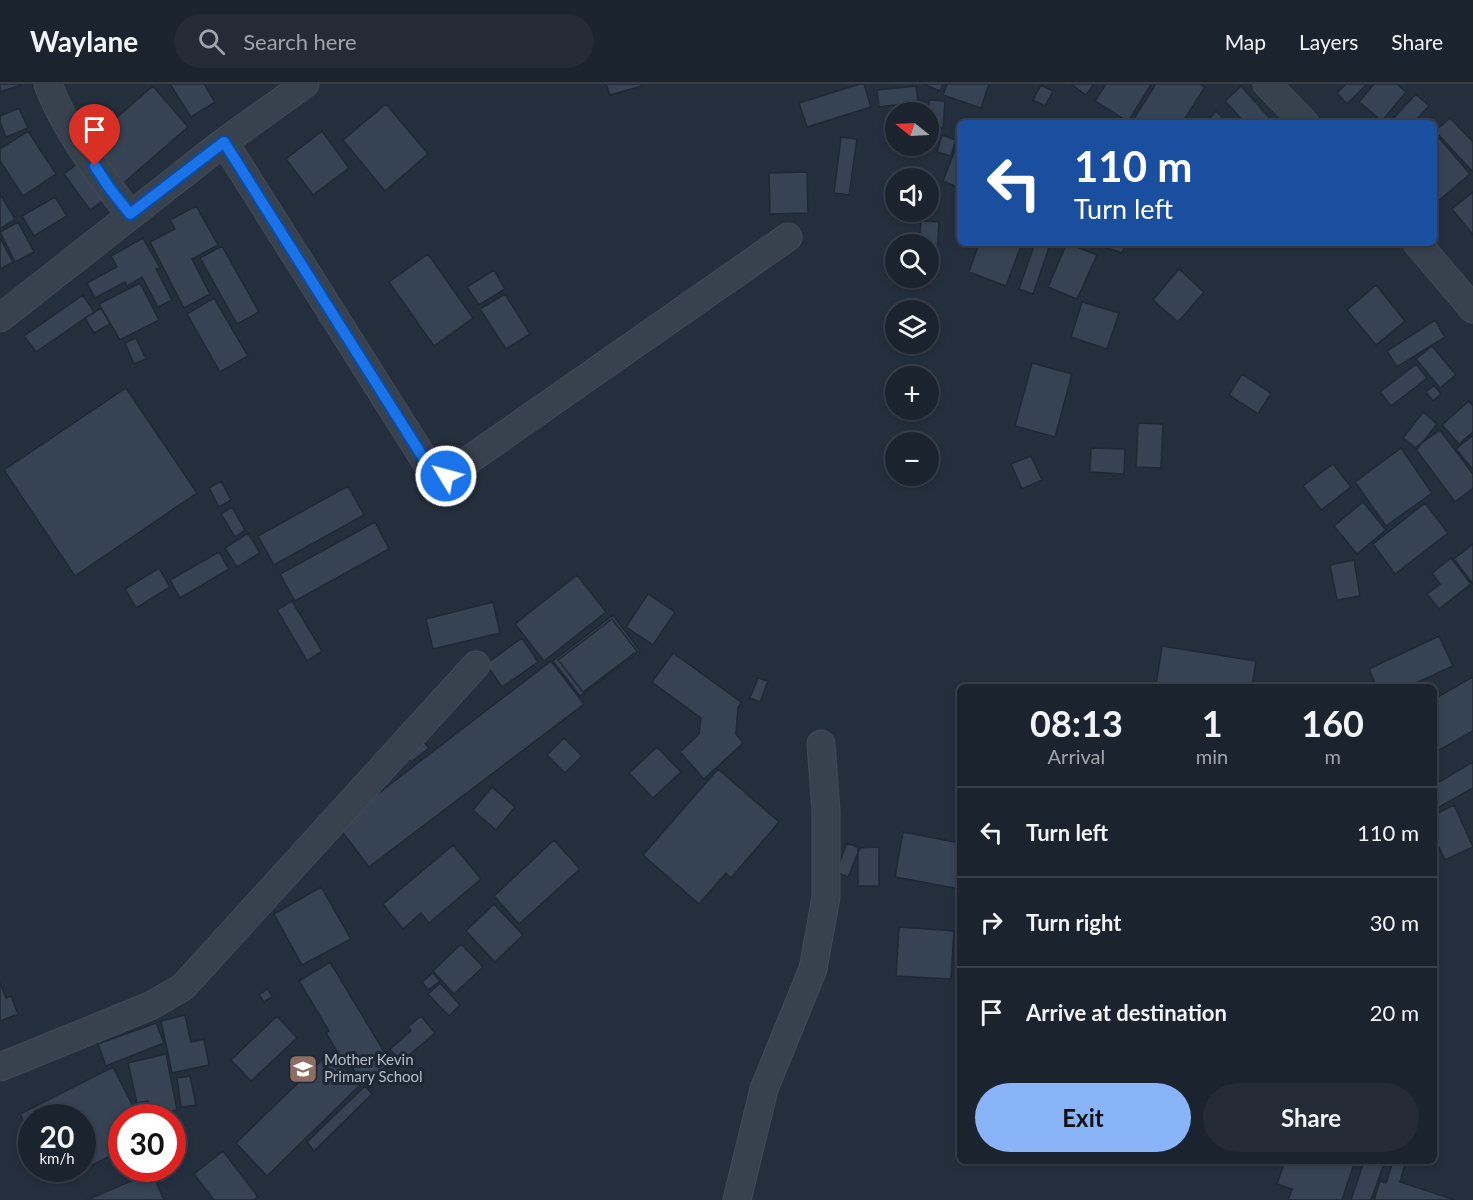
<!DOCTYPE html>
<meta charset="utf-8">
<style>
:root{--surface:#1b232e;--page:#242b36;--text:#f1f3f6;--muted:#a0a4aa;--line:#39404a;--accent:#8ab4f8}
body{margin:0;font-family:Lato,sans-serif;background:var(--page);color:var(--text);height:100vh;display:flex;flex-direction:column;font-size:22px;white-space:nowrap}
*{box-sizing:border-box;margin:0}
p{font-size:20px;color:var(--muted)}
.icon{flex:none;width:33px;height:33px;fill:none;stroke:currentColor;stroke-width:2;stroke-linecap:round;stroke-linejoin:round}
.map{position:relative;flex:1;overflow:hidden}
.drawer{position:absolute;left:957px;top:600px;width:480px;height:480px;display:flex;flex-direction:column;background:var(--surface);border-radius:9px;box-shadow:0 3px 9px #0003,0 0 0 2px var(--line)}
.drawer>*{flex:none}
.top-card{position:absolute;left:957px;top:36px;width:480px;height:126px;border-radius:9px;box-shadow:0 3px 9px #0003,0 0 0 2px var(--line);background:#1a4fa0;color:#fff;overflow:hidden}
.needle{width:39px;rotate:288deg}
.tools{position:absolute;left:885px;top:18px;display:grid;gap:12px}
.tools a{display:grid;place-items:center;width:54px;height:54px;border-radius:50%;background:var(--surface);box-shadow:0 3px 9px #0003,0 0 0 2px var(--line);font-size:30px}
.speed{position:absolute;left:18px;top:1020px;display:flex;gap:12px;font-size:30px;font-weight:700;text-align:center}
.speed>*{display:grid;place-content:center;width:78px;height:78px;border-radius:50%;background:var(--surface);box-shadow:0 3px 9px #0003,0 0 0 2px var(--line);line-height:1}
.speed small{font-size:15px;font-weight:400}
.speed .limit{border:9px solid #d22;background:#fff;color:#111}
.pin{position:absolute;display:grid;place-items:center;width:51px;height:51px;color:#fff;margin:-62px -26px;border-radius:50% 50% 50% 0;rotate:-45deg;box-shadow:0 0 6px #0007}
.pin .icon{rotate:45deg}
.me{position:absolute;width:66px;margin:-33px;rotate:307deg;stroke-linejoin:round;filter:drop-shadow(0 0 4px #0008)}
.turn{display:flex;align-items:center;gap:21px;height:126px;padding:0 18px;font-size:27px}
.turn .icon{width:78px;height:78px;stroke-width:2.5}
.turn b{display:block;font-size:42px;line-height:51px}
.eta{display:flex;justify-content:space-evenly;align-items:center;height:102px;text-align:center}
.eta b{font-size:36px;font-weight:700;line-height:42px}
.button{display:flex;gap:12px;margin-top:auto;padding:12px 18px}
.button a{flex:1;height:69px;border-radius:36px;background:var(--accent);color:#111;font-size:24px;font-weight:700;line-height:69px;text-align:center}
.button a+a{background:var(--page);color:var(--text)}
ul{padding:0;list-style:none}
li{display:flex;align-items:center;gap:18px;height:90px;padding:0 18px;border-top:2px solid var(--line)}
li div{flex:1}
li b{display:block;font-size:22px}
li em{font-style:normal}
header{display:flex;align-items:center;gap:36px;box-sizing:border-box;height:84px;padding:0 30px;background:var(--surface);border-bottom:2px solid var(--line)}
header strong{font-size:28px}
nav{display:flex;gap:33px;margin-inline-start:auto;font-size:21px}
.search{width:420px;height:54px;background:var(--page);display:flex;align-items:center;gap:15px;box-sizing:border-box;padding:0 21px;border-radius:33px;color:var(--muted);font-size:22px}
.map>svg:first-child{display:block}
.building{fill:#364354;stroke:#1f2835;stroke-width:1.5}
.lines{fill:none;stroke-linecap:round;stroke-linejoin:round}
.street-casing{stroke:#414a57;stroke-width:29}
.street{stroke:#38414e;stroke-width:27}
.route-casing{stroke:#114b97;stroke-width:15}
.route{stroke:#1a73e8;stroke-width:10}
.labels{text-anchor:middle;stroke-width:6;stroke-linejoin:round;paint-order:stroke}
.poi-label{font-size:15px;fill:#b4bcc9;stroke:#1d2633;text-anchor:start}
</style>
<header>
<strong>Waylane</strong>
<div class="search"><svg class="icon" aria-label="search" viewBox="0 0 24 24"><circle cx="10" cy="10" r="6"/><path d="M15 15l6 6"/></svg>Search here</div>
<nav><a>Map</a><a>Layers</a><a>Share</a></nav>
</header>
<div class="map">
<svg width="1473" height="1116" viewBox="0 0 1473 1116">
<rect width="100%" height="100%" fill="#242f3e"/>
<path class="building" d="M0,0H21V1L0,8Z
M170,0H204L215,18L191,33Z
M606,0H641L642,2L610,11Z
M860,0H864L871,23L807,43L799,19Z
M923,0H943L940,7Z
M947,0H989L981,24L943,11Z
M1071,0H1094L1086,11Z
M1106,0H1151L1128,38L1095,17Z
M1156,0H1200L1205,3L1182,39H1131Z
M1346,0H1367L1347,20L1337,9Z
M1374,0H1397L1406,8L1382,37L1359,18Z
M1041,1L1053,7L1045,22L1033,16Z
M153,2L188,43L120,102L85,61Z
M916,2L918,18L879,23L877,6Z
M1241,2L1274,39H1245L1225,17Z
M1416,10L1429,22L1413,39H1389Z
M929,16L945,17L943,44L928,43Z
M386,20L428,70L385,107L343,56Z
M19,24L28,44L6,53L0,38V32Z
M1216,27L1228,39H1205Z
M1450,34L1473,58V88L1435,47Z
M28,47L56,90L23,112L0,77V65Z
M322,47L349,84L313,111L286,75Z
M1434,48L1470,90L1437,118L1434,114Z
M942,51L956,56L951,72L937,68Z
M841,53L857,55L849,111L834,109Z
M958,58H960V104L943,97Z
M82,76L108,113L90,126L64,90Z
M807,88L808,129L770,130L769,89Z
M1473,108V151L1452,125Z
M0,110L15,135L0,145Z
M55,113L67,132L34,152L22,132Z
M196,122L218,161L192,175L210,210L184,224L150,158L175,145L170,136Z
M921,137L939,138L937,172H928V160H919Z
M18,138L34,168L15,178L0,148Z
M0,154L13,178L0,185Z
M143,154L160,184L156,185L172,216L158,223L142,193L127,202L125,198L95,214L87,199L117,183L111,172Z
M979,159H1022L1006,202L969,188Z
M1035,159L1049,164L1033,210L1019,205Z
M1067,159L1097,171L1077,215L1048,203Z
M1092,159H1126L1122,169Z
M222,162L259,228L237,240L200,174Z
M428,170L473,234L434,262L389,198Z
M1179,185L1204,208L1178,238L1153,216Z
M494,186L505,205L479,221L467,203Z
M140,199L159,236L120,256L99,220Z
M1376,201L1405,237L1376,261L1347,226Z
M505,210L530,250L506,265L480,225Z
M83,211L94,228L36,268L24,252Z
M214,214L248,272L220,288L187,230Z
M1082,218L1119,229L1107,265L1071,253Z
M101,224L110,240L94,249L85,234Z
M1435,236L1445,253L1397,283L1387,267Z
M136,254L146,275L134,280L125,259Z
M1432,262L1456,291L1440,304L1416,275Z
M1032,279L1072,290L1055,353L1015,342Z
M1416,280L1427,294L1391,322L1380,308Z
M1242,290L1271,309L1258,330L1229,311Z
M1434,301L1441,310L1433,317L1426,308Z
M126,304L197,409L75,492L4,386Z
M1469,317L1473,322V348L1459,360L1442,341Z
M1423,328L1437,340L1417,365L1403,354Z
M1138,339L1163,340L1161,384L1136,383Z
M1440,346L1473,390V404L1455,418L1415,364Z
M1473,351V386L1456,365Z
M1091,364L1125,365L1124,390L1090,388Z
M1401,364L1432,409L1386,442L1355,398Z
M1031,372L1042,396L1022,405L1011,380Z
M1333,380L1351,403L1321,426L1303,402Z
M221,397L231,416L219,423L209,404Z
M348,402L364,431L274,481L258,452Z
M1363,418L1386,446L1357,470L1334,442Z
M1425,419L1448,449L1395,490L1373,460Z
M232,423L245,446L235,453L221,430Z
M375,438L389,465L295,517L280,490Z
M248,449L260,469L237,483L225,464Z
M1473,460V500L1454,475Z
M219,468L229,485L180,514L170,496Z
M1451,474L1471,500L1439,525L1427,510L1440,500L1432,489Z
M1354,476L1360,512L1337,516L1330,481Z
M159,484L170,503L136,524L125,505Z
M577,491L606,528L544,577L515,540Z
M648,510L675,528L653,561L626,543Z
M292,517L322,567L307,577L277,526Z
M493,518L500,549L433,565L426,535Z
M613,531L640,567L580,612L553,577Z
M612,535L637,567L583,608L558,576Z
M1439,552L1453,582L1407,603H1377L1369,585Z
M522,554L538,578L502,603L486,580Z
M1162,562L1256,577L1252,603H1171L1156,601Z
M673,569L741,618L738,624L736,650L743,659L704,695L680,668L699,650L701,634L652,598Z
M551,577L584,620L369,783L337,741Z
M1473,593V647L1434,669V615Z
M758,594L768,597L760,618L750,614Z
M418,651L429,664L411,678L401,664Z
M564,654L582,672L565,689L547,671Z
M657,663L681,688L653,714L629,689Z
M1473,678V704L1434,726V701Z
M718,685L779,738L731,794L726,789L699,820L643,771Z
M492,703L515,723L496,746L473,726Z
M1454,721L1473,763L1445,776L1434,753V731Z
M903,748L960,759V805L895,793Z
M554,756L580,785L519,840L494,812Z
M847,759L860,764L848,793L836,788Z
M453,761L481,795L429,839L421,829L403,845L383,820Z
M879,763V802H858V764Z
M321,803L351,855L302,881L274,830Z
M494,820L523,851L495,878L466,847Z
M899,843L954,847L951,895L896,892Z
M461,860L483,883L454,910L433,887Z
M330,878L392,981L362,1000L352,983L348,985L326,949L329,947L299,897Z
M433,889L440,897L428,906L422,898Z
M0,899L6,914L11,912L18,930L0,937Z
M440,899L460,921L449,932L428,910Z
M268,905L272,913L264,918L259,911Z
M185,931L191,958L204,955L209,981L172,989L161,937Z
M277,932L297,954L251,997L231,976Z
M421,932L435,949L401,978L390,965L411,947L408,943Z
M156,939L164,959L106,982L98,960Z
M329,969L360,1001L267,1092L236,1059Z
M166,970L177,1026L151,1033L148,1017L137,1019L128,979Z
M113,983L139,1034H122V1066L55,1100L47,1084H82V1034H32V1053L20,1030Z
M190,992L196,1021L181,1023L177,994Z
M365,1002L372,1010L314,1067L307,1058Z
M223,1067L258,1113L254,1116H214L194,1090Z
M1285,1077L1294,1080L1295,1077H1355L1342,1116H1288L1292,1105L1277,1100Z
M1364,1077H1375L1384,1080L1371,1116H1351Z
M1393,1077H1406L1400,1098L1455,1116H1374L1380,1097L1386,1099Z
M152,1088L164,1116H87Z"/>
<g class="lines">
<g class="street-casing">
<path id="street" d="M48,0C63,42 102,95 130,130
M1267,0L1305,39
M224,58L431,386L439,393L446,392L788,153
M1417,159L1473,225
M0,234L224,58L305,0
M0,983L150,922L183,903L476,581
M737,1116L764,1005L813,885L826,813V727L821,660"/>
</g>
<use href="#street" class="street"/>
</g>
<g class="lines">
<g class="route-casing">
<path id="route" d="M95,82L108,102L130,130L224,58L431,386L440,393L446,392"/>
</g>
<use href="#route" class="route"/>
</g>
<defs>
<g id="school-square" transform="scale(1.5)"><rect x="-9" y="-9" width="18" height="18" rx="4" fill="#8d6e63" stroke="#1d2633"/><path d="M0-5L7-2L0 1L-7-2ZM-4 1L0 2.5L4 1V4Q0 6-4 4Z" fill="#fff"/></g>
</defs>
<g fill-rule="evenodd">
<use href="#school-square" x="303" y="985"/>
</g>
<g class="labels">
<g class="poi-label">
<text x="324" y="981">Mother Kevin<tspan x="324" dy="17">Primary School</tspan></text>
</g>
</g>
</svg>
<div class="tools">
<a><svg class="needle" viewBox="-14 -14 28 28"><path d="M0-13l5 13h-10z" fill="#e53935"/><path d="M0 13l5-13h-10z" fill="#a0a4aa"/></svg></a>
<a><svg class="icon" aria-label="sound" viewBox="0 0 24 24"><path d="M4 9h4l5-4v14l-5-4H4zM17 9q2 3 0 6"/></svg></a>
<a><svg class="icon" aria-label="search" viewBox="0 0 24 24"><circle cx="10" cy="10" r="6"/><path d="M15 15l6 6"/></svg></a>
<a><svg class="icon" aria-label="layers" viewBox="0 0 24 24"><path d="M12 4l9 5-9 5-9-5zM3 14l9 5 9-5"/></svg></a>
<a>+</a>
<a>−</a>
</div>
<div class="speed"><div>20<small>km/h</small></div><div class="limit">30</div></div>
<div class="pin" style="left:95px;top:82px;background:#d93025"><svg class="icon" aria-label="arrive" viewBox="0 0 24 24"><path d="M6 21V4h12l-3 4 3 4H6"/></svg></div>
<svg class="me" style="left:446px;top:392px" viewBox="-20 -20 40 40"><circle r="17" fill="#1a73e8" stroke="#fff" stroke-width="3"/><path d="M0-11L8 9 0 5-8 9z" fill="#fff"/></svg>
<div class="top-card">
<div class="turn"><svg class="icon" aria-label="left" viewBox="0 0 24 24"><path d="M17 20v-9H6M10 6l-5 5 5 5"/></svg><div><b>110 m</b>Turn left</div></div>
</div>
<section class="drawer">
<div class="eta">
<div><b>08:13</b><p>Arrival</p></div>
<div><b>1</b><p>min</p></div>
<div><b>160</b><p>m</p></div>
</div>
<ul>
<li><svg class="icon" aria-label="left" viewBox="0 0 24 24"><path d="M17 20v-9H6M10 6l-5 5 5 5"/></svg><div><b>Turn left</b></div><em>110 m</em></li>
<li><svg class="icon" aria-label="right" viewBox="0 0 24 24"><path d="M7 20v-9h11M14 6l5 5-5 5"/></svg><div><b>Turn right</b></div><em>30 m</em></li>
<li><svg class="icon" aria-label="arrive" viewBox="0 0 24 24"><path d="M6 21V4h12l-3 4 3 4H6"/></svg><div><b>Arrive at destination</b></div><em>20 m</em></li>
</ul>
<div class="button"><a>Exit</a><a>Share</a></div>
</section>
</div>
